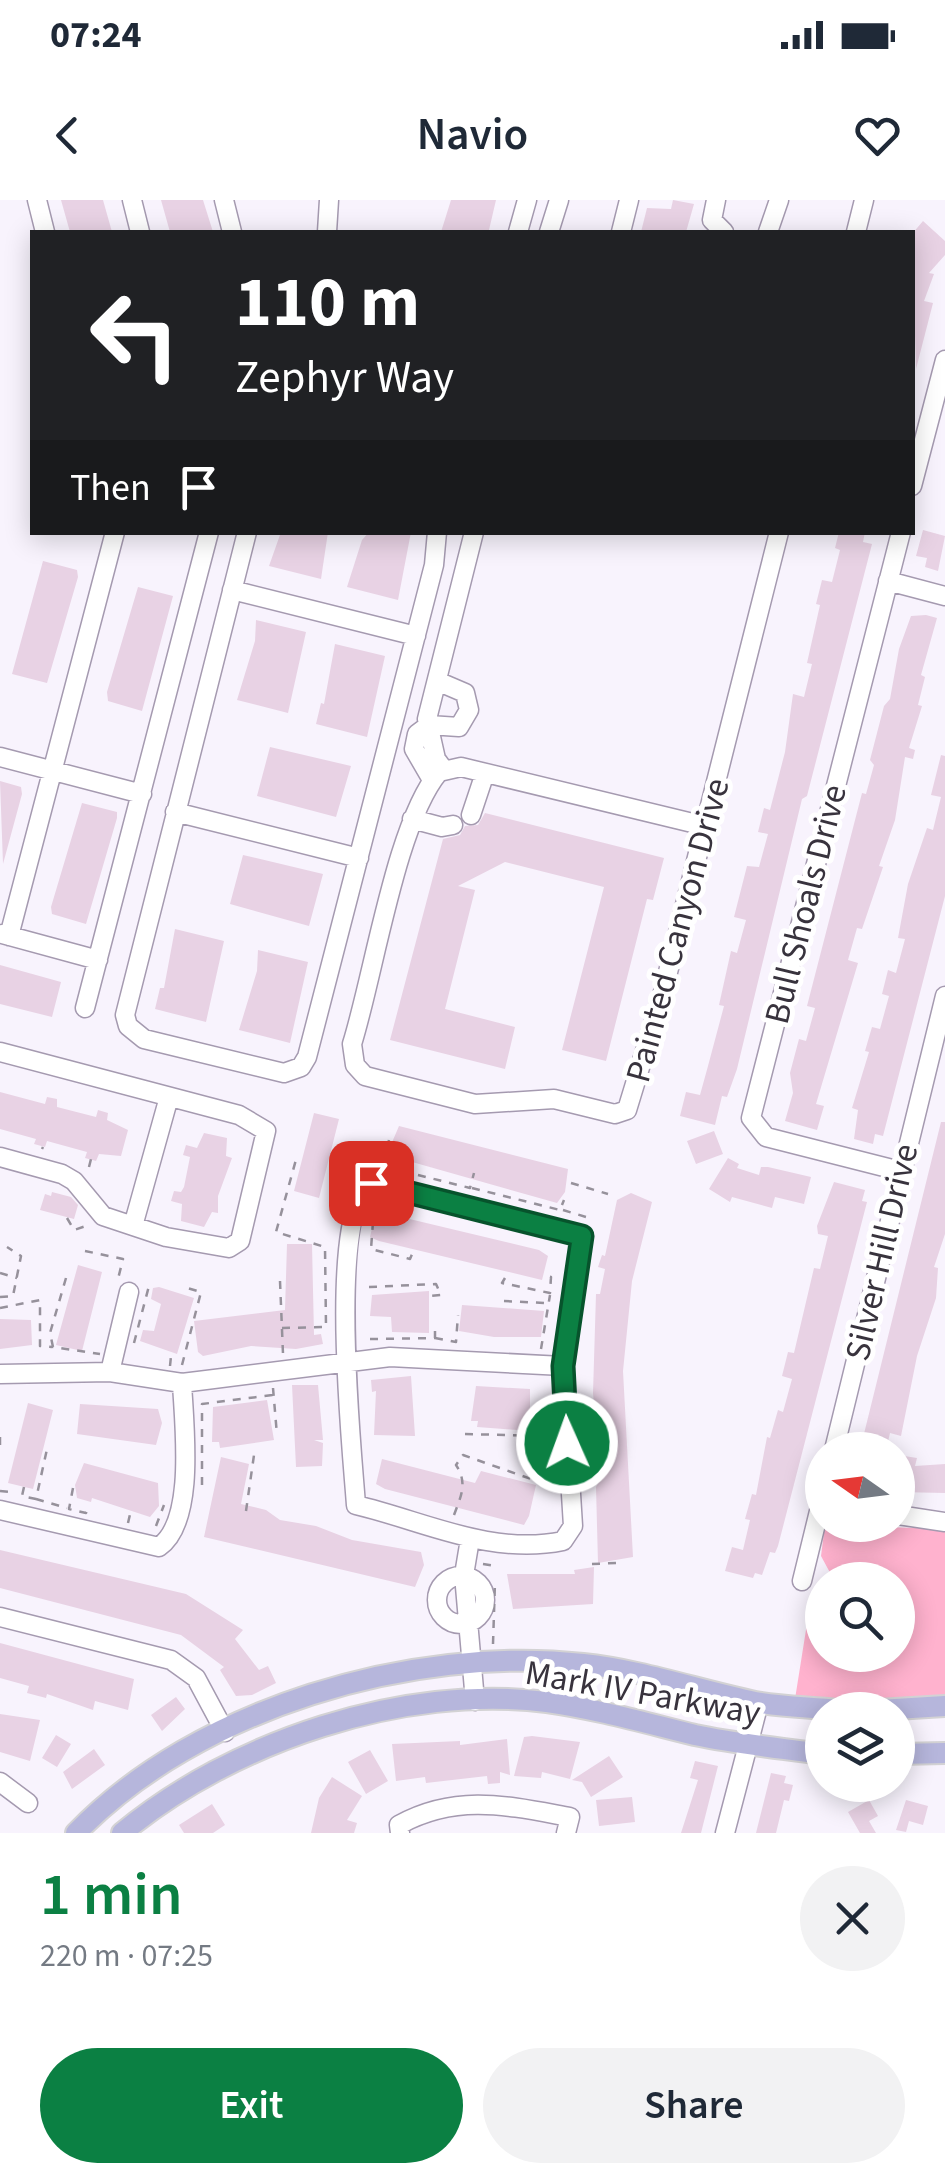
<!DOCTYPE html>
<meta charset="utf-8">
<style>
:root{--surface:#fff;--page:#f2f2f3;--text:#1f2937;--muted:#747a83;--accent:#0b8043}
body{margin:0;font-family:"Source Sans 3",sans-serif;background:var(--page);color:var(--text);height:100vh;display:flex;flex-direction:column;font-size:38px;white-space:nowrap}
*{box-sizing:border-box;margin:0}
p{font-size:32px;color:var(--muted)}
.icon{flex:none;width:55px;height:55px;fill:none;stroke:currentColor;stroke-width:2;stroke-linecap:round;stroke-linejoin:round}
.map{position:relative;height:1633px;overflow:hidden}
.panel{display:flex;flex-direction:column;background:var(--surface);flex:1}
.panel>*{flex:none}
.top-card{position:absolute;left:30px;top:30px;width:885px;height:305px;border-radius:0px;box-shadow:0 5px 25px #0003;background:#202124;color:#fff;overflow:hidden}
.needle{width:65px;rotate:284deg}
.fabs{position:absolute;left:805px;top:1232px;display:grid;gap:20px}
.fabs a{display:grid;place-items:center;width:110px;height:110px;border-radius:50%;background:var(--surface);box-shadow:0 5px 25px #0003;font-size:50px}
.pin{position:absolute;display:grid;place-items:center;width:85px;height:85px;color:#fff;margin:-42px;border-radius:20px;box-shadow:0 5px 15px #0006}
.me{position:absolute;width:110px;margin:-55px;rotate:358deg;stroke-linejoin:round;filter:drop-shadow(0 0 8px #0008)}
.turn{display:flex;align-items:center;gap:35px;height:210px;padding:0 40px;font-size:45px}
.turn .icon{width:130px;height:130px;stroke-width:2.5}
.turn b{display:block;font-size:70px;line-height:85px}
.then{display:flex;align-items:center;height:95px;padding:0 40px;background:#0003;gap:20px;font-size:38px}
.round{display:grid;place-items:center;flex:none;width:105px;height:105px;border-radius:52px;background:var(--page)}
.overview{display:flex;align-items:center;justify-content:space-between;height:170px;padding:0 40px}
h1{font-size:60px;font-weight:600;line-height:75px;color:var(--accent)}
.button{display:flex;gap:20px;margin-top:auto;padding:20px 40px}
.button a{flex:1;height:115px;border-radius:60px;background:var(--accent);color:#fff;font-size:40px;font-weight:600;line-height:115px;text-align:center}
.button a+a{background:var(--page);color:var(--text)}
.status{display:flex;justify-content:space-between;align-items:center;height:70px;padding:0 50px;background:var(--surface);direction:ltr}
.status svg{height:28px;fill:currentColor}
header{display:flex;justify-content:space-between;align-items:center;height:130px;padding:0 40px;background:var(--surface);font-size:45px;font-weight:600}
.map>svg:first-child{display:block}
.green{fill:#ffb2ce}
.building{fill:#e8d2e4}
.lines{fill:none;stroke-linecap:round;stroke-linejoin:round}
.minor-casing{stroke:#a59ab0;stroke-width:21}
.major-casing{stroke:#d3d2d4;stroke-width:24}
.path{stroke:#96919b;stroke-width:2.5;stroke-dasharray:8 8;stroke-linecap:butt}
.minor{stroke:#fff;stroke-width:18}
.major{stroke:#b6b6dc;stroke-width:20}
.route-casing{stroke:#07532c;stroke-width:25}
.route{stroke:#0b8043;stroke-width:18}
.labels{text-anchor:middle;stroke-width:10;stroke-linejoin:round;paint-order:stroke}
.street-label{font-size:35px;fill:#38333d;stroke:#fff}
</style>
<div class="status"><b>07:24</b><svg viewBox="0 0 49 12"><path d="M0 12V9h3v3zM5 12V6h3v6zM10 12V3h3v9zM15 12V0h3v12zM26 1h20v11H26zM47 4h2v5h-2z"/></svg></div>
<header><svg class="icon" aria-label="back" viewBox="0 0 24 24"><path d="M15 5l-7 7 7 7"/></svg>Navio<svg class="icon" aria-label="heart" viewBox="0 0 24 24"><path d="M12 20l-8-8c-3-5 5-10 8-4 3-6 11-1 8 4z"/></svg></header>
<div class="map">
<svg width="945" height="1633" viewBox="0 0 945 1633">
<rect width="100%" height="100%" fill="#f8f3fd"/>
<path class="green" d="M825,1325L945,1329V1499L873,1503L795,1499L809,1411L822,1405V1455H898V1380H834L821,1356Z"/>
<path class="building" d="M61,0H103L112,32H70Z
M161,0H203L213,32H170Z
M451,0H496L489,30L441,32Z
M673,0L694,4L686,32H641L647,8L671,9Z
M923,21L945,41V55L929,73L934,74L924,101L933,103L916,169L912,34Z
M923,330L945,336L938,371L925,367L927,358L916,356Z
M281,332H328L321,379L269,366Z
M369,332H411L398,400L347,387L362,340Z
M839,332H865L863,342L872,344L807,596L802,599L737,869L727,897L722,896L715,925L680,916L686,892L700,895L708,866L724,806L719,805L731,751L737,753L746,720L734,717L747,666L759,667L768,634L758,632L764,608L770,610L785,552L793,494L804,497L812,464L807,463L820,405L816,404L822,380L832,382L840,350L835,348Z
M43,361L77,370L78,377L47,483L12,474Z
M138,387L173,396L142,511L108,501L107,492Z
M926,415L937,418L921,475L925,477L918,505L922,506L909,548L915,550L913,559L905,557L895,620L879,666L883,667L862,729L857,728L848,760L858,763L816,904L824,906L817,930L785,921L793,893L790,873L799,839L806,841L815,808L807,806L862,593L866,594L874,565L870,560L884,506L890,499L899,449L911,416Z
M256,420L306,432L288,513L237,500L255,441Z
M335,444L385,456L367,537L316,524L321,503L324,504Z
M270,547L351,566L336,617L257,596Z
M941,555L945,556V696L883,936L875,934L873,944L854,939L858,910L852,908L869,852L865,851L872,827L880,829L889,796L882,794L888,770L896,773L905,739L898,738L908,684L927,628L933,630L941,597L931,595Z
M0,581L21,587L22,594L3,664Z
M82,603L117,612V618L86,724L52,714L51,707Z
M485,613L664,658L653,700L647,699L606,861L562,850L604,687L505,662L458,686L475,690L445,809L515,827L505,869L390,840L443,639L460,635L465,626L478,625Z
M243,655L323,674L309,726L230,704Z
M175,729L224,741L206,822L155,809L160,788H164Z
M258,750L308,762L290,843L239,830L257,771Z
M0,765L61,782L52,817L0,804Z
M0,892L45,904L47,897L57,899V907L96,917L98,910L108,913L107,920L128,930L121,956L99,954L96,961L85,958L87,952L47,941L45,947L34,944L36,939L0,929Z
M314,913L339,919L319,998L294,991Z
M941,922H945V1034L934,1067L938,1068L936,1098L917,1156L901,1236L890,1233L886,1250H860Z
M399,926L568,969L565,992L557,1003L398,958L390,955V947Z
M714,931L723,954L696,964L687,941Z
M204,933L227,938L226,956L232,958L218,996V1013L212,1012L204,1027L181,1021L182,1004L171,1001L174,991L181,992L184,987L190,957L183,955L186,945L197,948Z
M728,958L739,964L737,968L759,975L761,967H768L811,977L804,1004L775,997L772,1008L732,997L730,1002L709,989Z
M834,982L865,990L862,1001L867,1002L778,1346L775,1353L770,1352L762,1375L755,1373L753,1378L725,1371L732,1347L743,1350L750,1320L745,1319L752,1294L756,1295L767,1237L770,1238L778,1210L783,1212L792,1179L782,1176L788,1152L794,1153L814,1068L820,1069L828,1036L818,1034L817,1026Z
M52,992L71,997L78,1005L74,1019L40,1010L45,994L51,996Z
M631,993L652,1002L632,1081L623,1171L633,1357L598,1363L596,1287L601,1278L593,1193L596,1094H600L605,1069L598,1067L602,1055L605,1056L617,1000Z
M376,1011L539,1050L548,1056L542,1080L379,1041L370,1037Z
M287,1044H312L314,1135L321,1134L323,1144L296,1149L251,1146L203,1156L198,1152L194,1121L285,1110Z
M78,1065L102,1072L82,1151L56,1145Z
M159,1087L194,1098L177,1154L140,1141L143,1130L154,1131L161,1104L151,1099L153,1088Z
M429,1091V1133L392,1132L391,1117L370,1116L372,1095Z
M462,1105L544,1111L541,1137H494L459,1131Z
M0,1119L31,1120L32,1145L0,1149Z
M411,1176L415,1236L374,1235L376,1191L372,1192L371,1180Z
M292,1185H318L323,1240H314L323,1243L322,1266L296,1267Z
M476,1186L530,1189V1231L477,1227L478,1221H471Z
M267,1200L274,1240L220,1248L219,1242H212L213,1207Z
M28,1203L53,1210L33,1289L8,1283Z
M80,1204L158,1209L162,1223L156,1245L77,1234Z
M898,1255L917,1258L915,1266L945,1264V1293L898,1292Z
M221,1257L249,1264L241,1304L266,1310L280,1320L316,1326L352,1340L421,1352L424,1365L415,1387L204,1337Z
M382,1259L475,1283L481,1271L536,1285L529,1316L524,1325L385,1289L376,1284Z
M84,1263L158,1283L159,1306L150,1317L92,1298L91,1302L77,1298L75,1285Z
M0,1350L186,1394L243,1430L235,1439L259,1470L268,1466L276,1483L252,1495L236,1496L220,1470L224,1467L181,1435L0,1388Z
M594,1367L593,1404L513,1409L507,1374H575L574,1370Z
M0,1443L134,1479L128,1510L95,1501L93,1510L47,1494L46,1498L27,1493L29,1486L0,1478Z
M176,1497L185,1509L162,1531L151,1515Z
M0,1514L40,1520L30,1561L0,1552Z
M56,1535L71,1544L57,1567L42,1558Z
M532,1536L580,1542L570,1579L542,1572L541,1578L514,1576L524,1537Z
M507,1539L510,1575L500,1572V1583L488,1584L487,1576L426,1583L425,1577L396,1581L392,1544L460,1541V1545Z
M94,1549L105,1565L72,1589L63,1572Z
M370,1550L388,1581L366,1594L348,1562Z
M609,1556L623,1577L591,1597L582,1582L572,1580Z
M695,1561L718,1566L701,1633H681L698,1580L690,1578Z
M771,1573L786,1576L784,1583L793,1585L789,1601L784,1600L776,1633H756Z
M332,1577L362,1596L347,1620L357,1623L354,1633H311L319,1598Z
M632,1597L635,1622L599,1626L596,1600Z
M869,1600L878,1616L869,1621L876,1633H860L848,1612Z
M906,1600L928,1606L923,1625L909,1621L906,1632L896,1630Z
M212,1604L225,1625L213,1633H184L179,1625Z"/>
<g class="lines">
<g class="minor-casing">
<path id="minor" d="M37,0L45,32
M132,0L140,32
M224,0L232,32
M716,0L712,20L724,32
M327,32L329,0
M518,32L527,0
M549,32L559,0
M621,32L629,0
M768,32L779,0
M856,32L864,0
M912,286L945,160
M247,332L125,815L128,826L144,839L284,873L301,867L307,857L434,365L437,332
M888,381L945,396
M232,390L416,436
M429,525L459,527L469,510L465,493L437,481
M429,525L417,534L414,549L432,580
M0,557L142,594
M444,570L436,559L427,519L474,332
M175,612L359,658
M471,615L485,573
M412,619L442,627L453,625
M705,626L461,567L439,572C396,623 374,774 352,844L355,865L365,876L475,904L554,899L615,914L627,910L663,792L779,332
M2,734L98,760
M9,736L115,332
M85,808L209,332
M0,852L239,915L266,931L240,1041L229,1048L166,1037L103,1016L74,981L62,974L0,957
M900,971L766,937L751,918L901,332
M371,983L581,1036L563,1166L573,1326L563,1341C491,1356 424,1321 356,1305C352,1249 327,1012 371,983Z
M133,1026L169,897
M110,1172L129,1092
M0,1174L110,1172L182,1183L390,1157L563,1166
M834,1250L945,796
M0,1310L159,1347C196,1321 184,1225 182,1183
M898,1315L945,1322
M470,1339L464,1375L475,1501
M437 1400a24 24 0 1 1 48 0a24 24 0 1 1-48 0Z
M802,1381L822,1299
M0,1417L171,1460L196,1478L225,1532
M0,1582L28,1603
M400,1633L399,1625C457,1593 509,1606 570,1617L566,1633
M725,1633L759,1503"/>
</g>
<g class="major-casing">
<path id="major" d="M879,1510L945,1506
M898,1554L945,1553
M76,1633C197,1508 413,1445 583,1464C641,1470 698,1490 755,1502C781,1507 811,1507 838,1510
M122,1633C233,1541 404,1484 547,1502C597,1509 646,1523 695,1535C737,1544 780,1548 822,1554"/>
</g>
<path class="path" d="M389,940L382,966L470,988L474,973
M42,949L43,947
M89,967L91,959
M571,983L608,994
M472,988L560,1010L564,1000
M385,1001L384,1009L374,1008L371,1049L410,1059L413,1052
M563,1010L586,1017
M67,1018L74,1030L89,1025
M85,1051L123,1059L117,1083
M0,1073L17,1078
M66,1078L50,1133L53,1147L100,1154
M505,1078L502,1083L550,1093L551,1077L543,1075
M280,1081L283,1154
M369,1087L436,1084L441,1095L430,1096
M0,1097L13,1096L21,1056L7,1047
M504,1101L546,1103
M0,1108L40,1100V1146L52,1147
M282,1128L326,1127L325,1047L276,1032L297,956
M435,1138L456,1142L458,1115
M370,1139L435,1138V1127
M134,1143L150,1082
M541,1149L550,1095
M182,1165L201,1092L184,1087
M170,1166L171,1156
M273,1188L277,1235
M465,1234L545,1236
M0,1237V1250
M202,1285V1204L273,1195
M24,1287L22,1296L36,1299L47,1249
M73,1288L69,1309L86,1313L89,1305
M0,1291L10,1292L11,1287
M36,1299L67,1308
M246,1311L255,1248
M454,1315C461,1296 468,1283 456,1265L463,1255L548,1285
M128,1323L131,1310
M156,1326L164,1305
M483,1364L496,1366
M592,1364L617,1363
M493,1444L495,1382"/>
<use href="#minor" class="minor"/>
<use href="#major" class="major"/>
</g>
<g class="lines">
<g class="route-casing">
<path id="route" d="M371,983L582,1036L563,1166L567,1243"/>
</g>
<use href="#route" class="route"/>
</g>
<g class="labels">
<g class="street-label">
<text transform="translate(805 704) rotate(-76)" y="12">Bull Shoals Drive</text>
<text transform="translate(677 730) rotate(-75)" y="12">Painted Canyon Drive</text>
<text transform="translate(881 1052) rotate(-77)" y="12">Silver Hill Drive</text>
<text transform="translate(643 1492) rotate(10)" y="12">Mark IV Parkway</text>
</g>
</g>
</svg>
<div class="fabs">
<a><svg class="needle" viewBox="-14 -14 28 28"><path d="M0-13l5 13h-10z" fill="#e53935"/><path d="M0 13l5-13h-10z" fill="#747a83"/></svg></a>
<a><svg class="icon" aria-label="search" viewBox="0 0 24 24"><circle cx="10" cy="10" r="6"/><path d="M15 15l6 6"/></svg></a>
<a><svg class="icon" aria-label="layers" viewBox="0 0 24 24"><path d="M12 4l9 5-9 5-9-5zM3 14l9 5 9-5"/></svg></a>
</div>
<div class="pin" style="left:371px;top:983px;background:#d93025"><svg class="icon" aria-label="arrive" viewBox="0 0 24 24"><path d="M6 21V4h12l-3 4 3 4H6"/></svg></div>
<svg class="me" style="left:567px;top:1243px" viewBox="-20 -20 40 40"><circle r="17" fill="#0b8043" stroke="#fff" stroke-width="3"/><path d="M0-11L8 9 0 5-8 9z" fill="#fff"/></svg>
<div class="top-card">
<div class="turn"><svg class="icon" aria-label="left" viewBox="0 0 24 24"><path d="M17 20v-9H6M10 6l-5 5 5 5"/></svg><div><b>110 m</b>Zephyr Way</div></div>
<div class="then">Then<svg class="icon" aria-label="arrive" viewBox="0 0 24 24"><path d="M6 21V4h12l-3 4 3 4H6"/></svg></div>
</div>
</div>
<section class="panel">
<div class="overview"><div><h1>1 min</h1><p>220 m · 07:25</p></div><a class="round"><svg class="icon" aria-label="close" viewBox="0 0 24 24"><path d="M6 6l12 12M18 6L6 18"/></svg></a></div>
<div class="button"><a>Exit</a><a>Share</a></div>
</section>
